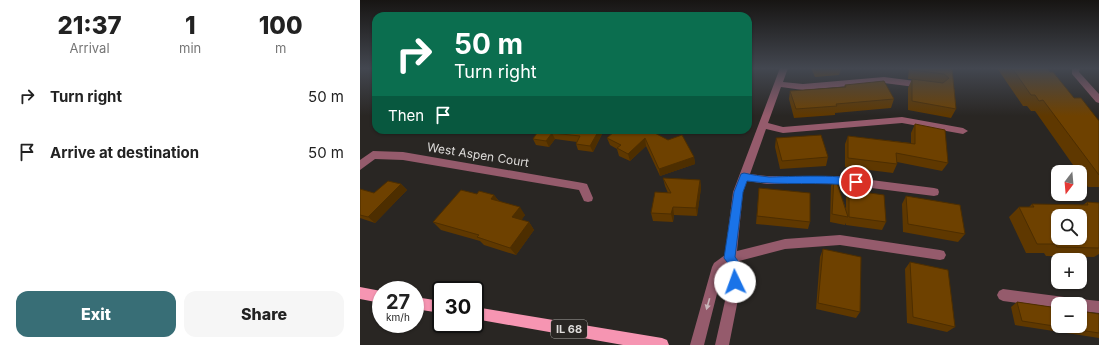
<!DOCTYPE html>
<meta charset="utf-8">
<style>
:root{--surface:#fff;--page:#f6f6f6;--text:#222;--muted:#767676;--accent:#386e76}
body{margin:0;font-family:Inter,sans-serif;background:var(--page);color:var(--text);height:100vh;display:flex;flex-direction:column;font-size:15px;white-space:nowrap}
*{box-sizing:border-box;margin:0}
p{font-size:13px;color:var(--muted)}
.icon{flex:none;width:22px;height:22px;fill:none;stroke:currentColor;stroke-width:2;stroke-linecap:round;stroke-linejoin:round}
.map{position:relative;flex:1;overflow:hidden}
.panel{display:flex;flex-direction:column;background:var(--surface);width:360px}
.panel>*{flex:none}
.banner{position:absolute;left:12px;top:12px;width:380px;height:122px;border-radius:12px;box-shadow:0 1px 3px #0004;background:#0b6e4f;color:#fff;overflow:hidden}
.needle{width:26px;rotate:196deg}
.buttons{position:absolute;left:691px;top:165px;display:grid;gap:8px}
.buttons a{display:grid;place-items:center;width:36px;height:36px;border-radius:8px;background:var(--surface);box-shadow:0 1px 3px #0004;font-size:20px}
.speed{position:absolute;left:12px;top:281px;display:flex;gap:8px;font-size:20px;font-weight:700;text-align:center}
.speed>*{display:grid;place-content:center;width:52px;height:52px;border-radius:50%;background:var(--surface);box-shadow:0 1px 3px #0004;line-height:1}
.speed small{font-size:10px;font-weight:400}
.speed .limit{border:2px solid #111;border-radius:6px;background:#fff;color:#111}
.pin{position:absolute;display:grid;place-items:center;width:34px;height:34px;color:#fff;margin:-17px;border:2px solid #fff;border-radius:50%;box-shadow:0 1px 4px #0007}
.me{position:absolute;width:44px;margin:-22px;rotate:357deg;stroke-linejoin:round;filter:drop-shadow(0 0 3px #0008)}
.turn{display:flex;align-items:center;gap:14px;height:84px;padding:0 16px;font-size:18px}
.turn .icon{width:52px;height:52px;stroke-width:2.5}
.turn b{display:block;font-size:28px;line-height:34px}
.then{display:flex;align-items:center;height:38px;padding:0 16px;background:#0003;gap:8px;font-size:15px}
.eta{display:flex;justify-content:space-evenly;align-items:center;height:68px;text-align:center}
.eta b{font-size:24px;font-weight:800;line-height:28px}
.cta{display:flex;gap:8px;margin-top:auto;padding:8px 16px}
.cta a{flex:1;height:46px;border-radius:12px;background:var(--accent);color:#fff;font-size:16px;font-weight:800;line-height:46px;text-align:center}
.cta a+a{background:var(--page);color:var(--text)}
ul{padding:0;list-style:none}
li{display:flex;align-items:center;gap:12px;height:56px;padding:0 16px}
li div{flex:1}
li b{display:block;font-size:15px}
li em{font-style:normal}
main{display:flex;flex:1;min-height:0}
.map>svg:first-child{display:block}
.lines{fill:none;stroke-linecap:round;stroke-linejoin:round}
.minor{fill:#955b6c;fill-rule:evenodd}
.major{fill:#f695b2;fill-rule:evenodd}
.wall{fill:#5f3800}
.shaded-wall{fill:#4d2e00}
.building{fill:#6e4100;stroke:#4d2e00;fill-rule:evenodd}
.oneway{fill:#c9b6ba}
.route{fill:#1a73e8;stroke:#114b97}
.labels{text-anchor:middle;stroke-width:4;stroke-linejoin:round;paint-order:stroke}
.shield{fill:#292623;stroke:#a8a6a4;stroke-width:1}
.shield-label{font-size:11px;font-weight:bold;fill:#dfdddb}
.street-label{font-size:12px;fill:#dfdddb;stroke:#292623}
</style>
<main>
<section class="panel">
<div class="eta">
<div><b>21:37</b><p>Arrival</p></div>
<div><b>1</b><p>min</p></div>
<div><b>100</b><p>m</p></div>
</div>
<ul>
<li><svg class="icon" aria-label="right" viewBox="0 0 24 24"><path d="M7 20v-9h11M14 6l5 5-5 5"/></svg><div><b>Turn right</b></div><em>50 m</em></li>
<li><svg class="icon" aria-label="arrive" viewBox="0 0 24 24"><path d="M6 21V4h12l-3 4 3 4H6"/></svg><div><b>Arrive at destination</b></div><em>50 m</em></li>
</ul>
<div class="cta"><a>Exit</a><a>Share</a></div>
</section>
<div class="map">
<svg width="739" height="345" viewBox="0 0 739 345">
<rect width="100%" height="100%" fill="#292623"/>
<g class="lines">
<path class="minor" d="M420,68H428L423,82L443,84L524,77L563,82L567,85L563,88L524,83L443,90L421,87L408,123L423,127L542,117L603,128L608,131L603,134L542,123L423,133L406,129L390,174L407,176H480L574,188L578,189L579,192L578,195L574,196L480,184H407L387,181L383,192L377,251L425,239L480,235L580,250L584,251L586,255L584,259L580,260L480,245L425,249L379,261L384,269L369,345H355L372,270L369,266L363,270L344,345H330L352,267L354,263L365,255L373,192Z
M712,68H720L719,72L739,94V103L736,102L712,74Z
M13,151L43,152L223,183L227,184L233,198L232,201L228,202L224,201L219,190L43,160L15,159L0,170V160Z
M643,289L712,298L717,300L720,299L739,301V313L720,311V304H698V308L643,301L639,299L637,295L639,291Z"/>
<path class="major" d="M0,287L21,291V303L0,299Z
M55,297L81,301V313L55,309Z
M115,307L302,338L307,340L309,345H263L115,319Z"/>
</g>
<path class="wall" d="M451,68H480L481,69L479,75L455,77Z
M549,68H592L596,109L591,118L548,110V88L552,79H548Z
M637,68H687L714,98L739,121V187H728L720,175V172H718L675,111H671L667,106H663Z
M485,85L534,99L531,108L475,113V115L434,118L429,99L430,91L484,87Z
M555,124L588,163L582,171L537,162V164L533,173L485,167V144L488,136L551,143V133Z
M167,130H244L233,152L218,150L216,144L217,142L195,139L189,147L176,145L173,139L177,133L168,132Z
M289,130L334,157L335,164L300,176L286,146L270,161L259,156L257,149L250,145L247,138Z
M416,138L468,157L466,166L420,169L415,147Z
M474,177L486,209V198L489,190L526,222L522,230L486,225V223L485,225L470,222L471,186Z
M303,178L340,180L341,188L337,216L314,215L313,222L293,221L291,213L308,193L305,186Z
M41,184L47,190L15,223L0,218V189L14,193Z
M399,188L450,222L448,229L396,224Z
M117,194L134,195L138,200L165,215L161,220L169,222L174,230L156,255L124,245L120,241L81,230L73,222Z
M546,196L605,234L598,242L543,232L542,204Z
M727,202L739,203V254L734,257L686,256L684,253H666L649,217L659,207H669L672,204L723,205Z
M463,249L500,312L496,318L456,309L460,257Z
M550,262L595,327L587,332L547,323L545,269Z
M657,302L739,314V338L655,325L651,307Z"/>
<path class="shaded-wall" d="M239,130H244L233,152L230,146Z
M192,133L195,139L189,147L186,141Z
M285,138L286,146L270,161L268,154Z
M334,157L335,164L300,176L299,169Z
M340,180L341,188L337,216L336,208Z
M41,184L47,190L15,223L8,217Z
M134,195L140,203L131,199Z
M160,207L165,215L158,225L152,217Z
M313,207L314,215L313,222L311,214Z
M169,222L174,230L156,255L150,248Z"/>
<path class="building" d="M455,68H480L481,69L456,70Z
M552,68H592L596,109L552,101V79L583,83L589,78L584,74L552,70Z
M652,68H687L690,72H693L714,98H721L739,121V175L683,100L679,101L675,95H671Z
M524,81L534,99L476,104L477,106L436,109L430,91L486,87L485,85Z
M16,102V109H14Z
M555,124L585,130L588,163L536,153L537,164L488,158V136L555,144Z
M179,130H239L230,146L216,144L220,136L192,133L186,141L173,139Z
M256,130H289L308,140L322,135L334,157L299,169L285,138L268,154L257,148L261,145L247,138Z
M461,135L468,157L422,161L416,138Z
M474,177H475L488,217L472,214Z
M303,178L340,180L336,208L313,207L311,214L291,213L295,192L311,193Z
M28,181L41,184L8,217L0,215V189L14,193Z
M399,188L450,193V222L397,216Z
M101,190L117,194L119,191L134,195L131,199L160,207L152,217L169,222L150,248L117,237L119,235L73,222Z
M489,190L524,195L526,222L489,217Z
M546,196L600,205L605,234L548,224Z
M727,202L739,203V248L697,247L696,244H677L659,207H674L672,204L728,205ZM698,216H720V238H698Z
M463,249L501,257L500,312L458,303Z
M550,262L588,270L595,327L553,317Z
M657,302L698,308V326H720V311L739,314V333L662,321Z"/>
<defs><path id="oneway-solid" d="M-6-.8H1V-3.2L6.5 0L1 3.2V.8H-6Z"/></defs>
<use class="oneway" href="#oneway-solid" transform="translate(348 304) rotate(106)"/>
<linearGradient id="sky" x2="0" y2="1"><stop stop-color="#171513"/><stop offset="0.59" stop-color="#434750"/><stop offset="1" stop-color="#434750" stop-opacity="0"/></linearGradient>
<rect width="739" height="116" fill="url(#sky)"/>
<path class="route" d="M384,173C392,175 401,176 409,177C423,177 495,173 500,182L496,186C460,181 423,186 387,181L383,192L375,257L384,269L379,286L375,288L371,286L370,282L373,270L364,258L374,192L381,174Z"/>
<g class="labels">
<rect class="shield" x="191" y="320" width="36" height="18" rx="3"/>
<g class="shield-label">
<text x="209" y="333">IL 68</text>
</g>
<g class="street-label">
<text transform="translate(118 155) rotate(9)" y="4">West Aspen Court</text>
</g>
</g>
</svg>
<div class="buttons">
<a><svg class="needle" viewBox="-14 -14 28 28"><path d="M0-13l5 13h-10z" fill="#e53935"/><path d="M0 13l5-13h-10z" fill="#767676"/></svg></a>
<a><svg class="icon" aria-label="search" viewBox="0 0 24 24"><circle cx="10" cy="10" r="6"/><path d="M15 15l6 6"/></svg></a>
<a>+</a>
<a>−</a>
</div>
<div class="speed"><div>27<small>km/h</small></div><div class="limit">30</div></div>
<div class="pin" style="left:496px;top:182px;background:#d93025"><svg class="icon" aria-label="arrive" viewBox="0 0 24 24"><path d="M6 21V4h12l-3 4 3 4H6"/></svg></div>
<svg class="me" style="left:375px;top:282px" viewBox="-20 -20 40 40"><circle r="19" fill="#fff"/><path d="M0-13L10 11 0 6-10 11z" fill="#1a73e8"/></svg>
<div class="banner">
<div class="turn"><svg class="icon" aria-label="right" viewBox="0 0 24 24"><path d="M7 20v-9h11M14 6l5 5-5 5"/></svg><div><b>50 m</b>Turn right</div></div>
<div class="then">Then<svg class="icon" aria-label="arrive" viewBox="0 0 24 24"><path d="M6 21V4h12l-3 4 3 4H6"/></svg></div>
</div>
</div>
</main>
